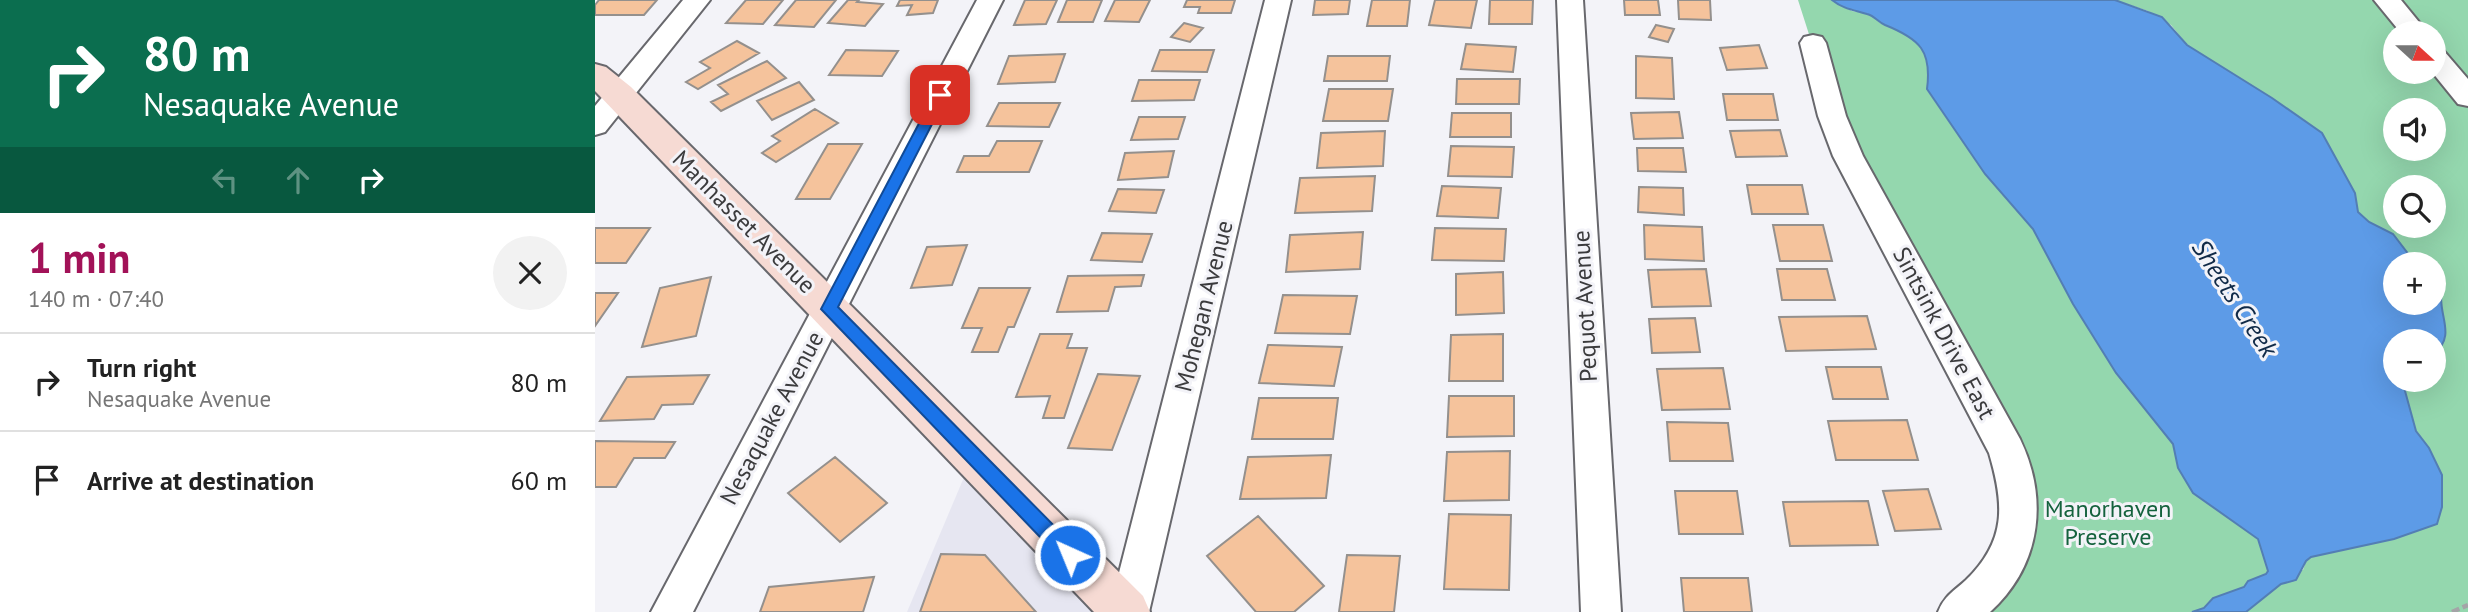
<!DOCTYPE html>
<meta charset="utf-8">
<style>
:root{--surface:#fff;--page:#f2f2f2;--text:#222;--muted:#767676;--line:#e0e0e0;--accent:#a21258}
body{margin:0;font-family:"PT Sans",sans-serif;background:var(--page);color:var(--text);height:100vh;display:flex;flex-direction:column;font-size:26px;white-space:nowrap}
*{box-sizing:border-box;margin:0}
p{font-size:23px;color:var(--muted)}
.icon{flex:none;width:38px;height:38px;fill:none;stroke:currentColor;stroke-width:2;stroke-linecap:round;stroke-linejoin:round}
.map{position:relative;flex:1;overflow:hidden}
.drawer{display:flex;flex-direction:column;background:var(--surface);width:595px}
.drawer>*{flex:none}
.guide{background:#0b6e4f;color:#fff;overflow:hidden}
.needle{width:46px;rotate:111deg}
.buttons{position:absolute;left:1788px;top:21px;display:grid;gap:14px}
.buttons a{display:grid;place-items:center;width:63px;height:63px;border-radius:50%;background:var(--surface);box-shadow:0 7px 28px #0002;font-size:35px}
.pin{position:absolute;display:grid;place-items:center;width:60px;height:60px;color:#fff;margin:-30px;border-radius:14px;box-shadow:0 4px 10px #0006}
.me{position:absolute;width:77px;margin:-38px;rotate:316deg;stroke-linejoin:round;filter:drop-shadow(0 0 5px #0008)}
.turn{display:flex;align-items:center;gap:24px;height:147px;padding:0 28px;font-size:32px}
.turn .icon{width:91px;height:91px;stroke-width:2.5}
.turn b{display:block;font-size:49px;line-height:60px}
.lanes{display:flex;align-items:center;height:66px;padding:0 28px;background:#0003;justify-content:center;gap:35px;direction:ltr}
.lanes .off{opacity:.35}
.round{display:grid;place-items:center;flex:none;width:74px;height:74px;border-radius:37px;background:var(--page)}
.overview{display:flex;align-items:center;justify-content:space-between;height:119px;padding:0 28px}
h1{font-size:42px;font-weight:600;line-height:52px;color:var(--accent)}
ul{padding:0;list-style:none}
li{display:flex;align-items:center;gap:21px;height:98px;padding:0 28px;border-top:2px solid var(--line)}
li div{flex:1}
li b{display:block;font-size:26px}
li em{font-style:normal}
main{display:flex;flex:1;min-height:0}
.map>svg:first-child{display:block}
.built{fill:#e6e6f1}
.green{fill:#94d7ae;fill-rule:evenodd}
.water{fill:#5d9be7;stroke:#537eb4;stroke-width:2}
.building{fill:#f5c39c;stroke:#94908d;stroke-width:2}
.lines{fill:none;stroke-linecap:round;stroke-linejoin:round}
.street-casing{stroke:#68686d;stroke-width:4}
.secondary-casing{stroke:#68686d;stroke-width:4}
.path{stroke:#a4a4a7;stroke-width:4.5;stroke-dasharray:8 3.5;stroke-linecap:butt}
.street{fill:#fff;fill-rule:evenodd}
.secondary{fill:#f6dad3;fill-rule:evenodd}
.route{fill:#1a73e8;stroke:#114b97;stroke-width:2}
.labels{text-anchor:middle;stroke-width:6;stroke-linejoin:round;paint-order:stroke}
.street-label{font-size:24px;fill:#3b3b3d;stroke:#f3f3f8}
.park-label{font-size:24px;fill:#14623d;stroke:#f3f3f8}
.water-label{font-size:26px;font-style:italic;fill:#102a48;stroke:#f3f3f8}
</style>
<main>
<section class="drawer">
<div class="guide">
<div class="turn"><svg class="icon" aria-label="right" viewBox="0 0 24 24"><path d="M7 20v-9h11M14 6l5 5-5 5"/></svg><div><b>80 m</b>Nesaquake Avenue</div></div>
<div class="lanes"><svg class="icon off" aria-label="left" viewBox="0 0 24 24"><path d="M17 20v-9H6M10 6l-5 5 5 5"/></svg><svg class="icon off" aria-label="ahead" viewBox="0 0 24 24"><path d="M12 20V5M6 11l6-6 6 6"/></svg><svg class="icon" aria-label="right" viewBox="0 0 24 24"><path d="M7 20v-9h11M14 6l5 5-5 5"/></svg></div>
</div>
<div class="overview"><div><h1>1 min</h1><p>140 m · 07:40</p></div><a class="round"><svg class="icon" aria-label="close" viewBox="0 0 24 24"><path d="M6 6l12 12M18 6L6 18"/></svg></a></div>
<ul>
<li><svg class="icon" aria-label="right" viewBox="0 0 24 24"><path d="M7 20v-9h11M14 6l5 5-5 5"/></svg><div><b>Turn right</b><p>Nesaquake Avenue</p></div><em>80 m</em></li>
<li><svg class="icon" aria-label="arrive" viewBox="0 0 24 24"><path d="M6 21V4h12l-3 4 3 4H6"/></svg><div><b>Arrive at destination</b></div><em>60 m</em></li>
</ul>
</section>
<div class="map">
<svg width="1873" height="612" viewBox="0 0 1873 612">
<rect width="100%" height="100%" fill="#f3f3f8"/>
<path class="built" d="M378,456L532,612H312Z"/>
<path class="green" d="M1203,0H1237L1257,11L1276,14L1285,23L1314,35L1332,53L1335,67L1332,90L1390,174L1438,229L1478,304L1521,373L1578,444L1583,468L1598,493L1663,539L1673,571L1708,570L1711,561L1716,557L1799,539L1842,524L1847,507L1848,488L1821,431L1807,380H1839L1847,288L1839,283V264H1821L1798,234L1774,222L1763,212L1760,193L1727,133L1677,98L1592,45L1576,25L1553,11L1520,0H1873V612H1363L1425,503L1253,156ZM1801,33H1839V72H1801ZM1801,110H1839V149H1801ZM1801,187H1839V226H1801Z"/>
<path class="water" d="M1237,0H1520L1567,17L1592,45L1677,98L1727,133L1760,193L1763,212L1774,222L1798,234L1821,264H1801V303H1839V283L1847,288C1841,314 1863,334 1839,354V341H1801V380H1807L1821,431L1834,448L1847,475V507L1842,524L1799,539L1716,557L1711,561L1701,580L1686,584L1651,612H1597L1609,608L1618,598L1649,587L1653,581L1671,574L1673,571L1663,539L1598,493L1583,468L1578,444L1521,373L1478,304L1438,229L1390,174L1332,89C1337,51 1325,39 1290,25C1283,22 1280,16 1272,14C1259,10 1248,9 1237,0Z"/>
<path class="building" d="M4,0H62L49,15H0V5Z
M151,0H188L168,24L131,23Z
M201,0H241L219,27L180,25Z
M253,0H264L262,2L288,4L270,26L233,23Z
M305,0H343L338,13L312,15L317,5L302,6Z
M430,0H462L451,24L419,25Z
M472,0H507L498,22H463Z
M520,0H555L544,22L510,21Z
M592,0H640L636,13H603L605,7H589Z
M720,0H755L753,14L718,15Z
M777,0H815L812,26H772Z
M840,0H882L876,28L834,25Z
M895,0H938L937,24H894Z
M1029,0H1063L1065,15H1030Z
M1083,0H1115L1116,20L1084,19Z
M589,23L608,28L595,42L576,37Z
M1061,25L1079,29L1073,42L1054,37Z
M142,41L164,53L103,89L91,82L115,68L105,62Z
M871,44L921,47L918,72L866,69Z
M1164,45L1172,68L1132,70L1125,48Z
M251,50L303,51L287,76L234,75Z
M565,50H619L612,72L557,71Z
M470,54L460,82L403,84L414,56Z
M733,56H795L792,81H729Z
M1041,56L1077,58L1079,99L1041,98Z
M172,61L191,78L126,111L116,102L133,94L123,85Z
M862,79H925L924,104H861Z
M544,80H605L599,100L537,101Z
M204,82L219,100L177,120L162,101Z
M734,89H798L793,121H728Z
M1128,94H1178L1183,120H1132Z
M404,103H465L454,127L392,126Z
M220,109L243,123L181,162L167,153L185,141L177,136Z
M1084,112L1088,138L1039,139L1036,113Z
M857,113H916V137H855Z
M544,117H590L583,139L536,140Z
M1185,130L1192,156L1141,157L1135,131Z
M790,131L788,166L722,168L726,133Z
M402,141H447L434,172H362L369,156H394Z
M233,144H267L235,199H201Z
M856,146L919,147L917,177L853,176Z
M1042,148H1088L1091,172L1043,171Z
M579,151L573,177L523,180L530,153Z
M780,176L777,211L700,213L705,178Z
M1152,185H1207L1213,214H1157Z
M847,186L906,188L903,218L842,216Z
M1044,187L1088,188L1089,215L1043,212Z
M523,189L569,190L561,213L514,211Z
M1049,225L1107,227L1109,261L1050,259Z
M1178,225H1228L1237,261H1185Z
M0,228H55L31,263H0Z
M840,228L911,229L909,261L837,260Z
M768,232L765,269L691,272L695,235Z
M507,233L557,234L547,262L496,260Z
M372,245L357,285L316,288L332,247Z
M1111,269L1116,306L1057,307L1053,270Z
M1182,269H1232L1240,300H1187Z
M908,272L909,313L861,315V274Z
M549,275L546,286L520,287L513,311L462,312L473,276Z
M116,277L101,336L47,347L65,288Z
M384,288H435L419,327H413L403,352H377L387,328H367Z
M0,293H23L0,326Z
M688,295L762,296L755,334L680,333Z
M1272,316L1281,349L1191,351L1184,317Z
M1100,318L1105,352L1057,353L1054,319Z
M445,334H477L472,348H492L469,418H448L455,396L421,397Z
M908,334V381H854L856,335Z
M673,345L747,347L739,386L664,383Z
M1231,367H1286L1293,399H1238Z
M1128,368L1135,409L1067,410L1062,369Z
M503,374L545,376L517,450L473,448Z
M114,375L98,404L67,405L59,419L5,421L32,377Z
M854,396H919V436L852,437Z
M664,398H743L738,439H657Z
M1312,420L1323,460H1241L1233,421Z
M1072,422L1133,423L1138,461H1075Z
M0,441L80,442L70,458H39L21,487H0Z
M915,451L914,500L849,501L852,452Z
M736,455L731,498L645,499L653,457Z
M240,457L292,503L245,542L193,493Z
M1333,489L1346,529L1300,531L1288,491Z
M1080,491H1142L1148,534H1084Z
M1273,501L1283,545L1195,546L1188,502Z
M854,514L916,515L914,590L849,589Z
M663,516L729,586L699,612H661L612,556Z
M346,554L390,555L441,612H325Z
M752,555L805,556L799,612H744Z
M279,577L268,612H165L174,587Z
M1086,578H1153L1157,612H1089Z"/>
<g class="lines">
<g class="street-casing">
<path id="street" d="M88,0H115L10,132L0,135V106Z
M382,0H408L98,612H56Z
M670,0H696L554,612H514Z
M962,0H988L1026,612H986Z
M1779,0H1806L1833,33H1806Z
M1218,35L1227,37L1231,43L1251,116L1268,156L1425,439C1454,499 1446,566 1395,612H1343C1349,596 1359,591 1371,580C1412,540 1409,504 1394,453L1238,156L1223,116L1205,43L1209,37Z
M1839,48L1849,51L1873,79V106L1863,104L1837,72H1839Z"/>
</g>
<g class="secondary-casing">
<path id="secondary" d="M0,64L11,67L36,87L548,596L555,612H499L0,91Z"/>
</g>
<path class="path" d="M1857,612L1873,605"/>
<use href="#street" class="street"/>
<use href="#secondary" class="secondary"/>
</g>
<path class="route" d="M345,90L352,95L243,307L482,549L484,555L482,561L475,564L468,561L226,309L339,95Z"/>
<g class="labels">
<g class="street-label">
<text transform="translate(149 222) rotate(45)" y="8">Manhasset Avenue</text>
<text transform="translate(609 306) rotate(-76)" y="8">Mohegan Avenue</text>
<text transform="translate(990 306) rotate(-93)" y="8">Pequot Avenue</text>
<text transform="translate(1349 333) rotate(62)" y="8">Sintsink Drive East</text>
<text transform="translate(177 418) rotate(-62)" y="8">Nesaquake Avenue</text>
</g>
<g class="park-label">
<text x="1513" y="517">Manorhaven<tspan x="1513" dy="28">Preserve</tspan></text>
</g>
<g class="water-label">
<text transform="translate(1640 298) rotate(57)" y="9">Sheets Creek</text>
</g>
</g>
</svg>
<div class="buttons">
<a><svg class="needle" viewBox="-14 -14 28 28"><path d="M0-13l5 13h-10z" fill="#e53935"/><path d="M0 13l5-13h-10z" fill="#767676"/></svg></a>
<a><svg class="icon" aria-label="sound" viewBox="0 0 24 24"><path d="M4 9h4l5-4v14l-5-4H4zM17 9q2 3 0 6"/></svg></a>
<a><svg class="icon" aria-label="search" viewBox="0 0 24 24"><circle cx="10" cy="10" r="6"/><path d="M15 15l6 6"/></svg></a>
<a>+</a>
<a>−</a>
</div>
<div class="pin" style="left:345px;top:95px;background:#d93025"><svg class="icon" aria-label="arrive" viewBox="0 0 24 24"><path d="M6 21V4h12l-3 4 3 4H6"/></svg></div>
<svg class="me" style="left:475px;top:555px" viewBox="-20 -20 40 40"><circle r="17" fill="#1a73e8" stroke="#fff" stroke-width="3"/><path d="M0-11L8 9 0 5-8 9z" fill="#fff"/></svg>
</div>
</main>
